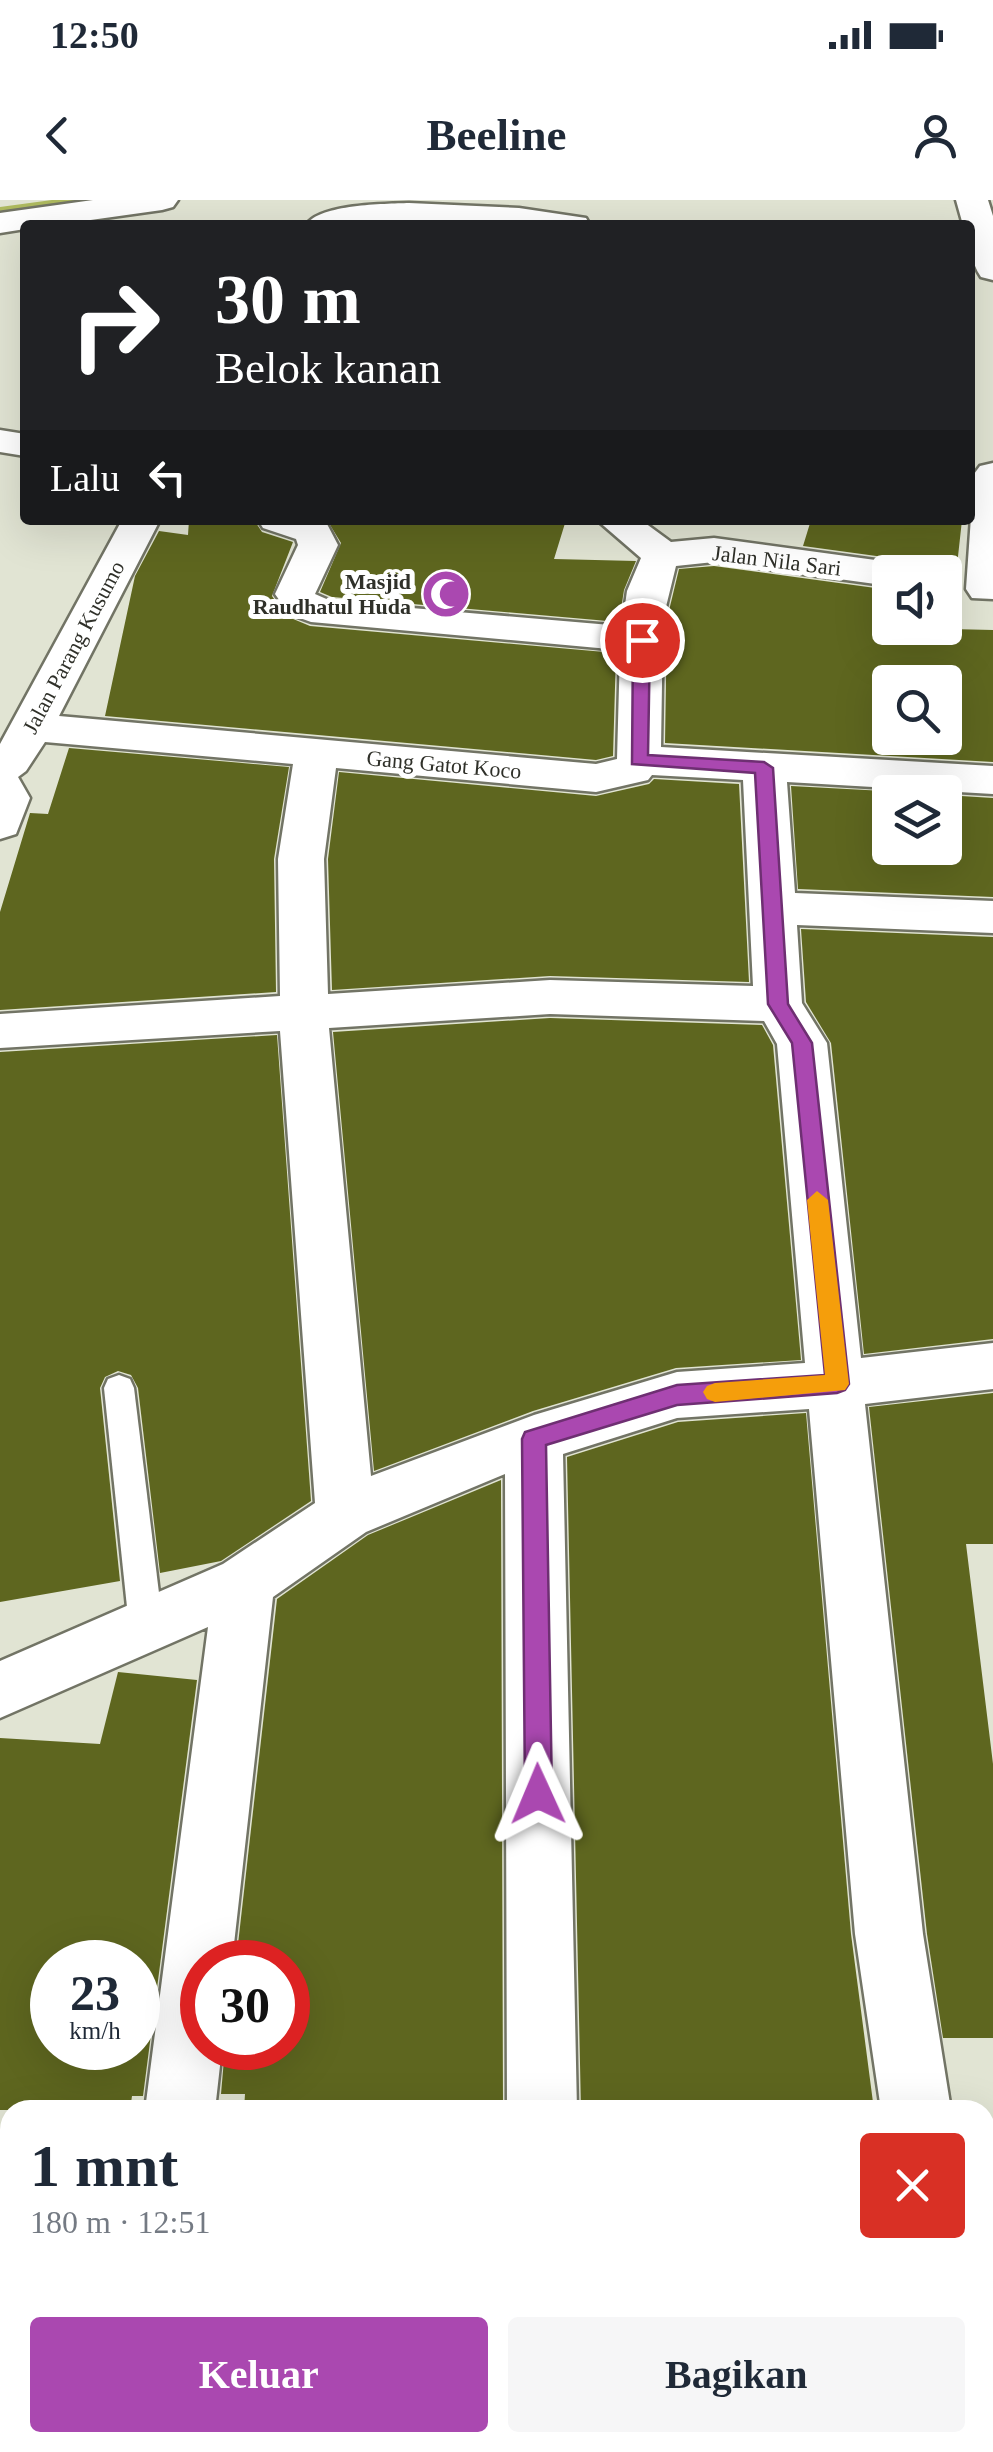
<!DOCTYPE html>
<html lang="id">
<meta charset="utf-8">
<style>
:root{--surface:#fff;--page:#f6f6f7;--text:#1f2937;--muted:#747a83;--accent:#aa48b0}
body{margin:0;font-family:"Times New Roman",serif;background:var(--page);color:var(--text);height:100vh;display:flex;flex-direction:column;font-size:38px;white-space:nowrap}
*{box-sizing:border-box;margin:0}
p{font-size:32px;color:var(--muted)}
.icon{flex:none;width:55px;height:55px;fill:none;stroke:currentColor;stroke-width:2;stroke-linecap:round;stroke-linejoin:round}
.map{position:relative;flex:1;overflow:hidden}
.details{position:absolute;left:0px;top:1900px;width:995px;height:352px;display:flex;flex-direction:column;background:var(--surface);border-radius:30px 30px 0 0;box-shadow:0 10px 40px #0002}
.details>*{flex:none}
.hud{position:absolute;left:20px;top:20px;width:955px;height:305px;border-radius:10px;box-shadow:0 10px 40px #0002;background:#202124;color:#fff;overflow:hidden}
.buttons{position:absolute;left:872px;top:355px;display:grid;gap:20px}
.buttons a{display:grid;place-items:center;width:90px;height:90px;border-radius:10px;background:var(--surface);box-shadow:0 10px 40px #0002;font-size:50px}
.speed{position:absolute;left:30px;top:1740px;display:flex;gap:20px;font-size:50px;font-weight:700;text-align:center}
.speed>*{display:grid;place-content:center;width:130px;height:130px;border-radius:50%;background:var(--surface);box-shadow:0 10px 40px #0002;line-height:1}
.speed small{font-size:25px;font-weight:400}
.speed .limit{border:15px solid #d22;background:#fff;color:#111}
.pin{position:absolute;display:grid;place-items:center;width:85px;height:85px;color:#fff;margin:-42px;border:5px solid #fff;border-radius:50%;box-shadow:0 2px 10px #0007}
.me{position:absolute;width:110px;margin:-55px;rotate:359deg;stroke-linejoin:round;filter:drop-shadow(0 0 8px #0008)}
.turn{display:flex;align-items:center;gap:35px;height:210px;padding:0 30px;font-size:45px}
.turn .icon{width:130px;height:130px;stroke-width:2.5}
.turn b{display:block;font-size:70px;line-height:85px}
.then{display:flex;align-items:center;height:95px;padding:0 30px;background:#0003;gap:20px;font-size:38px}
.round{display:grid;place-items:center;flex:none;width:105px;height:105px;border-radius:10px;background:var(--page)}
.headline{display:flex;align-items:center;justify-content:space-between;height:170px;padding:0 30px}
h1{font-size:60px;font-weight:700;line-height:75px}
.primary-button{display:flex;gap:20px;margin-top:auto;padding:20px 30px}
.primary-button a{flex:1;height:115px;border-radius:10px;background:var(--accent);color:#fff;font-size:40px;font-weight:700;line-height:115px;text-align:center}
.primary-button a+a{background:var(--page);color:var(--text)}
.status{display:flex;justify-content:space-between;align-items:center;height:70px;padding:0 50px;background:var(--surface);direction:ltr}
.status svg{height:28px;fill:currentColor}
header{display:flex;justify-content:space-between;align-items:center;height:130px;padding:0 30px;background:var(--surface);font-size:45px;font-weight:700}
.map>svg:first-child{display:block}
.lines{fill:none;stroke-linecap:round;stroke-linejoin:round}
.stream{fill:#adb95e;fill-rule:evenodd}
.building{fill:#5e661f;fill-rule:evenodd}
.lane-casing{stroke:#727465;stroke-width:5}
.street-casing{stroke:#727465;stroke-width:5}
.secondary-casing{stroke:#727465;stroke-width:5}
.lane{fill:#fff;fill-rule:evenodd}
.street{fill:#fff;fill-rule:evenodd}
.secondary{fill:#fff;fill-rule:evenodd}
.route{fill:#aa48b0;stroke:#6e2f72;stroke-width:2.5}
.slow{fill:#f59e0b}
.labels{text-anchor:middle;stroke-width:10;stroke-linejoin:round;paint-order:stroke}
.far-street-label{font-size:22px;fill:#2f3029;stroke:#fff}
.far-poi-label{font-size:22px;font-weight:bold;fill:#2f3029;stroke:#fff;text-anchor:end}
</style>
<div class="status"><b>12:50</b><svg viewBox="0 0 49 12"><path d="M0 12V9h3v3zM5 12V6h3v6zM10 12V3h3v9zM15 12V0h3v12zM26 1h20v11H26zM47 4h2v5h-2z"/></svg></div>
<header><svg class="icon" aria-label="back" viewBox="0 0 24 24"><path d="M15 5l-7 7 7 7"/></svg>Beeline<svg class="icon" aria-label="person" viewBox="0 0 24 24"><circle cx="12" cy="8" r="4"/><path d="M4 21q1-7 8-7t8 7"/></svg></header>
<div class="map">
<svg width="993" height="2252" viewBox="0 0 993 2252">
<rect width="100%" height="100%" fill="#e1e4d3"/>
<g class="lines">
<path class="stream" d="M52,0H88L0,15V7Z"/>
</g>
<path class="building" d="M189,320H254L262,332L293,342L272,396L286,416L310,426L616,453L613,556L596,560L105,516L135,376L159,331L188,335Z
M327,320H566L554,359L636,361L624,390L619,422L332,397L320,392L341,343Z
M811,320H962L950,429L993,430V562L665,543L667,419L679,369L714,366L890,390V428H945V372H913L907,364L891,358L803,346ZM890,482H945V538H890Z
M69,548L289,567L274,659L276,792L0,810V712L30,613L48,614Z
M339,572L596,596L649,584L654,579L739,584L749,782L550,776L332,790L328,659Z
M791,586L903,592H890V648H945V595L993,598V697L798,689Z
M801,729L993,737V1139L864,1154L831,843L806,802Z
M550,818L762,825L773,845L801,1160L676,1168L533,1211L374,1271L333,832Z
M277,835L311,1301L221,1361L160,1373L138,1188L131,1175L118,1171L105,1177L100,1188L120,1381L0,1402V852Z
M993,1193V1344H966L993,1564V1838H943L927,1734L869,1207Z
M806,1213L851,1734L874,1910H581L567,1257L678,1222Z
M501,1280L503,1910H244L245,1894H221L225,1848H288V1762H236L277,1399L368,1335Z
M118,1472L197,1480L143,1896H132L130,1910H0V1538L100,1544ZM52,1762H138V1848H52Z"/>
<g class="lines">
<g class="lane-casing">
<path id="lane" d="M119,1175L130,1179L134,1188L163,1426L158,1436L146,1441L134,1436L129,1426L104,1188L108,1179Z"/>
</g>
<g class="street-casing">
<path id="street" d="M956,0H988L993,16V80L981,77C970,61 970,44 970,25H963Z
M409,3L519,8L586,18L590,25H306C320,4 384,4 409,3Z
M0,230L25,234V256L0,252Z
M993,263V399L972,398L966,389L974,274L980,266Z
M122,320H160L59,516L596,564L617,559L620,450L311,422L289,414L275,394L298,345L296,339L263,328L258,320H316L327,324L338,345L315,394L331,401L622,426L627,391L641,358L597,320H641L671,342L714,338L890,362L904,366L909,372H890V386L714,362L676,366L663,419L661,547L993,566V594L787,582L795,693L993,701V733L797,725L802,803L827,843L861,1158L993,1143V1189L865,1204L923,1734L951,1910H881L855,1734L809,1209L677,1218L563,1254L577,1910H507L505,1274L366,1332L273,1397L232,1762H202V1848H222L215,1910H145L208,1427L0,1518V1461L223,1364L315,1303L280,831L0,848V814L280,796L278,659L293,564L45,542L26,571L18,577L30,598L16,634L0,639V544ZM336,568L596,592L648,580L652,575L743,580L753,786L550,780L328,794L324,659ZM550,814L764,821L777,844L805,1163L677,1172L534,1215L371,1276L329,828Z
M985,2212L993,2216V2252H927L926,2242H985Z
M101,2242H179L178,2252H100Z
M500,2242H578V2252H500Z"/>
</g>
<g class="secondary-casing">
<path id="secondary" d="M93,0H178L173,7L162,10L55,25H25V29L0,33V13Z"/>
</g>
<use href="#lane" class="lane"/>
<use href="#street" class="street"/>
<use href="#secondary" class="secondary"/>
</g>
<path class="route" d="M642,434L650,440L648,555L764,562L773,568L788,804L812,843L849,1184L845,1190L837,1193L677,1205L546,1245L552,1594L548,1603L538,1607L529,1603L525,1594L522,1239L525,1232L677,1185L825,1175L792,843L768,804L755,573L632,564L633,440Z"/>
<path class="slow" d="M817,991L828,1000L849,1184L845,1190L715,1202L707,1199L703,1192L707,1186L715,1183L825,1175L807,1000Z"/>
<defs>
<g id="mosque-disc" transform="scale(2.5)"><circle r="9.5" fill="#aa48b0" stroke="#fff"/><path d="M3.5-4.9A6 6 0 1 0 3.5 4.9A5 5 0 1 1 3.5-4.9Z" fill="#fff"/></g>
</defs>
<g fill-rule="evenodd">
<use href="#mosque-disc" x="446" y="394"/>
</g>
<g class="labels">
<g class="far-street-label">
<text transform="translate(777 360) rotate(7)" y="8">Jalan Nila Sari</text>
<text transform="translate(73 447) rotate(-62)" y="8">Jalan Parang Kusumo</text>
<text transform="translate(444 564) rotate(5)" y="8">Gang Gatot Koco</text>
</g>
<g class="far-poi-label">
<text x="411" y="389">Masjid<tspan x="411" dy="25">Raudhatul Huda</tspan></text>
</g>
</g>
</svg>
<div class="buttons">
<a><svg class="icon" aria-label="sound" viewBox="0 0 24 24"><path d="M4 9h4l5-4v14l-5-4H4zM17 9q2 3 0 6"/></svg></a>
<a><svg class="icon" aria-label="search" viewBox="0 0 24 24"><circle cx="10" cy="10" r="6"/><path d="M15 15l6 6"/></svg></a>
<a><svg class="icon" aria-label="layers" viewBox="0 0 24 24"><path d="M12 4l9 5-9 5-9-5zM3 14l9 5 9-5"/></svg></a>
</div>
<div class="speed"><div>23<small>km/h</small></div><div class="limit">30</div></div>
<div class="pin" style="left:642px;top:440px;background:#d93025"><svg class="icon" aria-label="arrive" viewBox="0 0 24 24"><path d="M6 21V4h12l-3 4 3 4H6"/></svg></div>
<svg class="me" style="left:538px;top:1594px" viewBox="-20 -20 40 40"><path d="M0-17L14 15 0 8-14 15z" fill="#aa48b0" stroke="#fff" stroke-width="4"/></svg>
<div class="hud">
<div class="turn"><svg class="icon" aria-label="right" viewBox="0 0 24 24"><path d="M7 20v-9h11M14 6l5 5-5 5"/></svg><div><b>30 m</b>Belok kanan</div></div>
<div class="then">Lalu<svg class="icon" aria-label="left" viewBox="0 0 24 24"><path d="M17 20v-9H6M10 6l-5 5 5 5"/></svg></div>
</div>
<section class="details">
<div class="headline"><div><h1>1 mnt</h1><p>180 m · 12:51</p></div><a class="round" style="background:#d93025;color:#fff"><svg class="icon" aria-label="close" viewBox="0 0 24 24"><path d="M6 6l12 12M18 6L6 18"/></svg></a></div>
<div class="primary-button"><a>Keluar</a><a>Bagikan</a></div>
</section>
</div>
